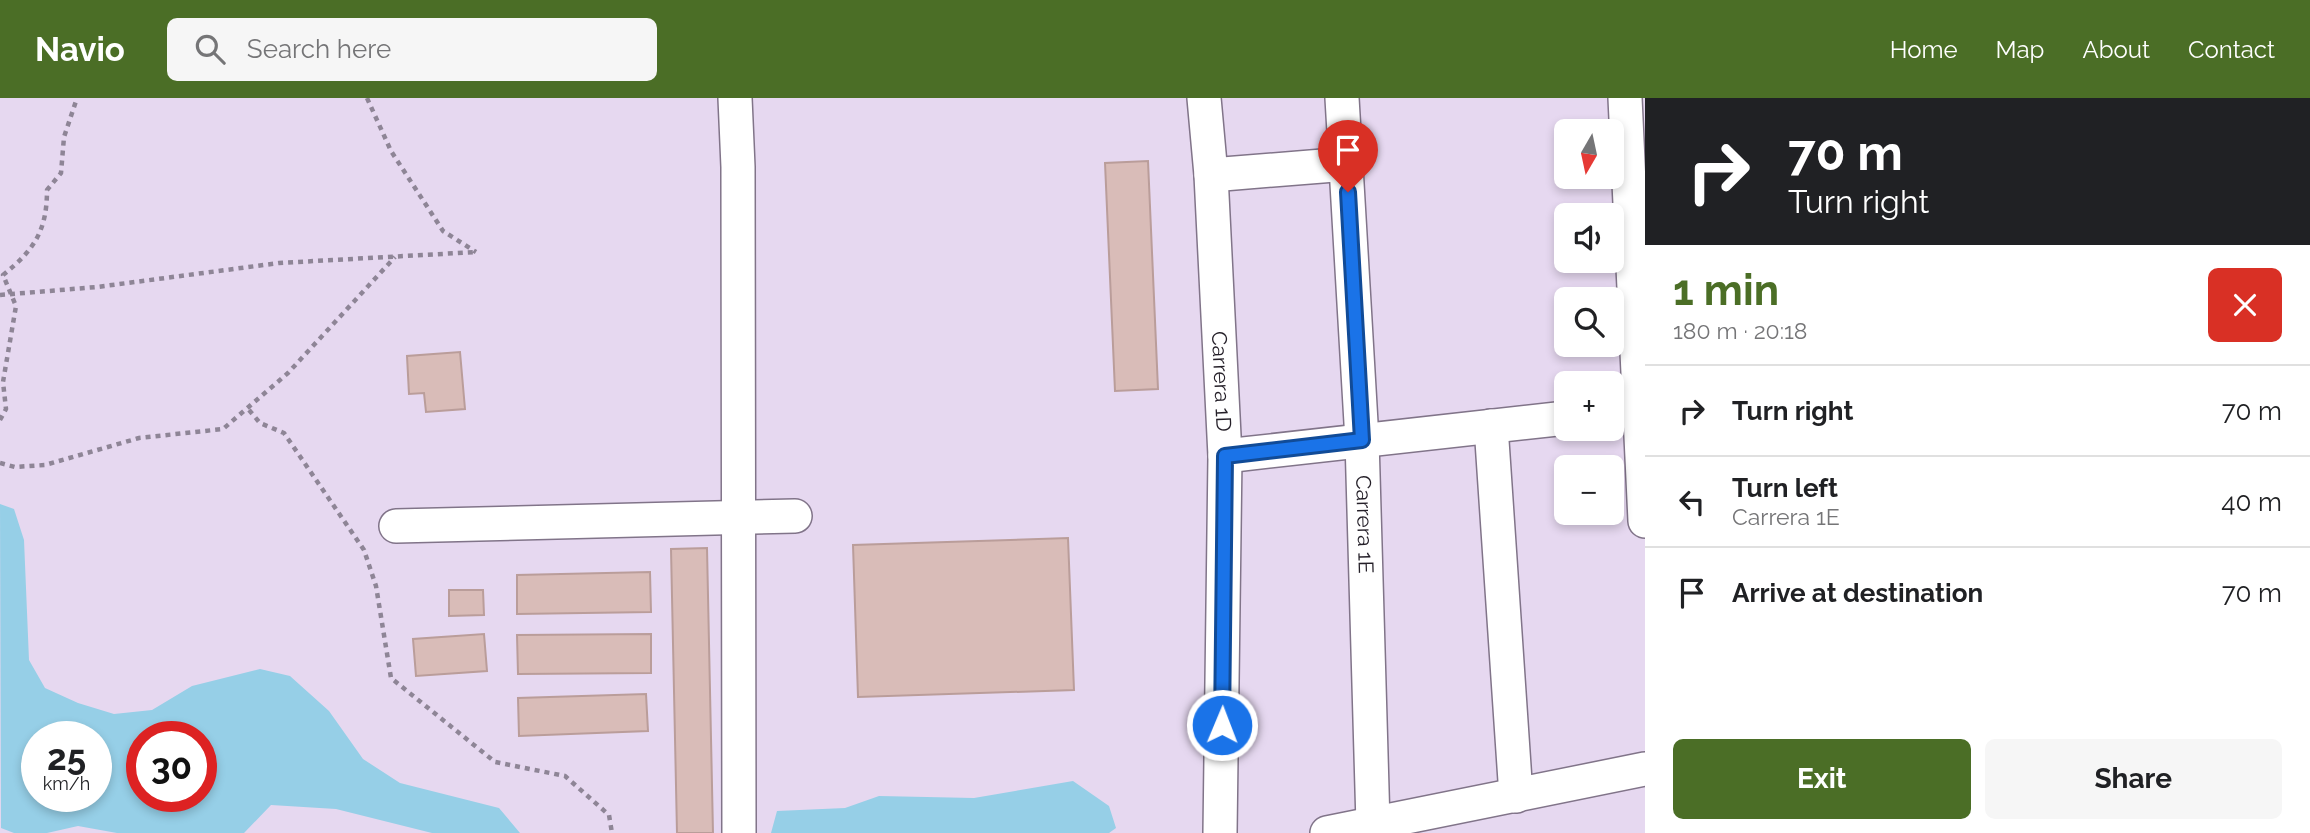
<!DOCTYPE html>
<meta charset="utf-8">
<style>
:root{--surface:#fff;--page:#f6f6f6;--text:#202124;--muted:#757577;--line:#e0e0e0;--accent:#4b6e26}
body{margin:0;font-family:Raleway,sans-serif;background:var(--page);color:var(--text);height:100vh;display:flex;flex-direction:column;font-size:26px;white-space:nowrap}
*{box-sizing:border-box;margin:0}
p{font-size:23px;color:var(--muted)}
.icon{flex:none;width:38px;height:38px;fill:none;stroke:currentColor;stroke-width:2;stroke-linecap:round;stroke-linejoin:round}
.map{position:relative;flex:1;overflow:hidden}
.details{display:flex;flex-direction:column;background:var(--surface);width:665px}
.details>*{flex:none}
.guide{background:#202124;color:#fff;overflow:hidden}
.needle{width:46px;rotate:189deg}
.fabs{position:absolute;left:1554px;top:21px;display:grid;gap:14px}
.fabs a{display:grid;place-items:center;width:70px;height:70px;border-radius:10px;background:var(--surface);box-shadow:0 4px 10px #0003;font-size:35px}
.speed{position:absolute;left:21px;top:623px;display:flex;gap:14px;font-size:35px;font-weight:700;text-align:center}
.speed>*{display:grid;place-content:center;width:91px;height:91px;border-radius:50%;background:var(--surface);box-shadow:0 4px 10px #0003;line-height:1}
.speed small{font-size:18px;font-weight:400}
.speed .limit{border:10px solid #d22;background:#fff;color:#111}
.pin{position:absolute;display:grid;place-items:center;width:60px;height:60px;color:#fff;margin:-72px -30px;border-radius:50% 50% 50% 0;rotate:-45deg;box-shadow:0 0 7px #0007}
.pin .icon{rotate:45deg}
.me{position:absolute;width:77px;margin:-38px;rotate:1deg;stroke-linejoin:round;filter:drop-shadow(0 0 5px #0008)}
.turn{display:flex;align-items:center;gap:24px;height:147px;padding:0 28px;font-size:32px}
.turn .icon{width:91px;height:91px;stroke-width:2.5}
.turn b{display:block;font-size:49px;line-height:60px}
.round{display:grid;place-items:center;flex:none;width:74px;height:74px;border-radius:10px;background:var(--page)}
.head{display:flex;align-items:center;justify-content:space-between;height:119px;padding:0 28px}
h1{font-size:42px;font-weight:700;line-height:52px;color:var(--accent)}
.button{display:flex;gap:14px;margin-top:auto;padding:14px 28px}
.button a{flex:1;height:80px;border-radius:10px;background:var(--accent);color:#fff;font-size:28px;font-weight:700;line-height:80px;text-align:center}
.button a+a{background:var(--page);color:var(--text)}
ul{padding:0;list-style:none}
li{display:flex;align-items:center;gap:21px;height:91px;padding:0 28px;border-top:2px solid var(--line)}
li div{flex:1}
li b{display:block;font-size:26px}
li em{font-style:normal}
header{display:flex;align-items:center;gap:42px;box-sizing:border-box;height:98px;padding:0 35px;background:var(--accent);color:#fff}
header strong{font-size:33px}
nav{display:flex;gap:38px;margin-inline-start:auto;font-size:24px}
.search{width:490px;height:63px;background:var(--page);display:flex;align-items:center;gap:18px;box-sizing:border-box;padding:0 24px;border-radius:10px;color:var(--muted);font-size:26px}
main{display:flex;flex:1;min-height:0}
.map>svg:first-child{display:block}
.water{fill:#96cfe7;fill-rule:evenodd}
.building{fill:#d9bcb8;stroke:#ba9d9a;stroke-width:2}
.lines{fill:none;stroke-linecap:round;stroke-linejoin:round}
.minor-casing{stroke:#817489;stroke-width:36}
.path{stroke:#8e8596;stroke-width:4.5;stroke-dasharray:5 5;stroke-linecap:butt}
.minor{stroke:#fff;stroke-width:33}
.route-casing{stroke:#114b97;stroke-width:18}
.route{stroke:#1a73e8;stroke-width:12}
.labels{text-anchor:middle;stroke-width:5;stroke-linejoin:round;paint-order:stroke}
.street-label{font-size:21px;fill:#241f28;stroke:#fff}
</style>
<header>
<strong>Navio</strong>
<div class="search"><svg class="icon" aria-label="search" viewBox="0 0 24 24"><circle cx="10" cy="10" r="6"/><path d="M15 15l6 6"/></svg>Search here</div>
<nav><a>Home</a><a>Map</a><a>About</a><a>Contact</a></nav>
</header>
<main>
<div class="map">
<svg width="1645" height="735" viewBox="0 0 1645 735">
<rect width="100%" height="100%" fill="#e6d8f0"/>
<path class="water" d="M0,406L14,411L24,442L29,562L45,590L78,605L114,616L152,612L192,588L260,571L290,578L329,613L363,661L400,685L499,710L520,735H432L336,711L271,707L244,735H117L78,728L47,735H14L1,730ZM37,639H96V698H37ZM142,639H201V698H142Z
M1073,683L1109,708L1116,730L1109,735H771L777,713L845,710L879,698L974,700Z"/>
<path class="building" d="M1148,63L1158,291L1115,293L1105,65Z
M460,254L465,311L426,314L424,295L409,296L407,258Z
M1068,440L1074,592L858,599L853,447Z
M707,450L713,735H677L671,451Z
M650,474L651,514L517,516V477Z
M449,492H483L484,517L449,518Z
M484,536L487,573L416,578L413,541Z
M651,536V575L518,576L517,537Z
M646,596L648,633L519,638L518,600Z"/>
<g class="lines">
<g class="minor-casing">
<g id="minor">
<path d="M735,0L738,69L739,735"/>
<path id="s1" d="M1204,0L1211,77L1225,358L1220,735"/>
<path id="s2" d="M1342,0L1362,342L1373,726"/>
<path d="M1625,0L1645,423"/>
<path d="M1211,77L1347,66"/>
<path d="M1612,314L1645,311"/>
<path d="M1491,328L1516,698"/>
<path d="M1225,358L1566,320"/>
<path d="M396,428L795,418"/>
<path d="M1327,735L1645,671"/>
</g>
</g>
<path class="path" d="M367,0L391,53L443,133L476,154
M0,197L97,189L279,165L477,154
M249,312L260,325L284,335L364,452L376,488L391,580L495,664L565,678L609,717L612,735
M0,322L6,311L3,284L16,208L3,177C34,152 47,133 47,92L61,75L64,39L77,0
M0,365L15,369L45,367L139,340L223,331L288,275L395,159"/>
<use href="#minor" class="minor"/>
</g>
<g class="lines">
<g class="route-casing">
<path id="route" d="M1222,627L1225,358L1362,342L1348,94"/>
</g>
<use href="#route" class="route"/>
</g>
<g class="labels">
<g class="street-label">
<text dy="7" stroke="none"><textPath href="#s1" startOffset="284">Carrera 1D</textPath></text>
<text dy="7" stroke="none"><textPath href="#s2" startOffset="427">Carrera 1E</textPath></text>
</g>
</g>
</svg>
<div class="fabs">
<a><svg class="needle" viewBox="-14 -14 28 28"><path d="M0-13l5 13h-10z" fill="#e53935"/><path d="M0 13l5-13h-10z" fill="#757577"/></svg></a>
<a><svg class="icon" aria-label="sound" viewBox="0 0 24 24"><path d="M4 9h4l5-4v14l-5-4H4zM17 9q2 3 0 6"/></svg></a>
<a><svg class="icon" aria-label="search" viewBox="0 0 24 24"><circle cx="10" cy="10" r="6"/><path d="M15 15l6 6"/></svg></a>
<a>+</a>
<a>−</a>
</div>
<div class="speed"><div>25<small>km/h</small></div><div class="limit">30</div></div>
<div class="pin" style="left:1348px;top:94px;background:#d93025"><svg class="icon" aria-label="arrive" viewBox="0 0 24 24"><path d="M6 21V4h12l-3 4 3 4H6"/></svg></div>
<svg class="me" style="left:1222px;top:627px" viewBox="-20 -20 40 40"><circle r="17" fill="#1a73e8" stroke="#fff" stroke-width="3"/><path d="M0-11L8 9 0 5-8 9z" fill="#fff"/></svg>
</div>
<section class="details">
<div class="guide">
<div class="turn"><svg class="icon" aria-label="right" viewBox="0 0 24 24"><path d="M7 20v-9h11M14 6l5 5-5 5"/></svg><div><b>70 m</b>Turn right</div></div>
</div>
<div class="head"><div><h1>1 min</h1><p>180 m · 20:18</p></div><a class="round" style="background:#d93025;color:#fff"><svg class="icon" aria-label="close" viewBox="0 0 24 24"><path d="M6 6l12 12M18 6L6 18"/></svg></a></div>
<ul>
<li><svg class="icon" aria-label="right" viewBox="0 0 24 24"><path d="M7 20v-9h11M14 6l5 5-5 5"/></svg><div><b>Turn right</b></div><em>70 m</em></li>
<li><svg class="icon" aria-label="left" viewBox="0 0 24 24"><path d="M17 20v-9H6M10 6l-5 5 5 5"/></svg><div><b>Turn left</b><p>Carrera 1E</p></div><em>40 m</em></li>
<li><svg class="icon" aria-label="arrive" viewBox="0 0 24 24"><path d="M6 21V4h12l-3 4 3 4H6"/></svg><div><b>Arrive at destination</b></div><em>70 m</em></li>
</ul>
<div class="button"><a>Exit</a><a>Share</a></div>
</section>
</main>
